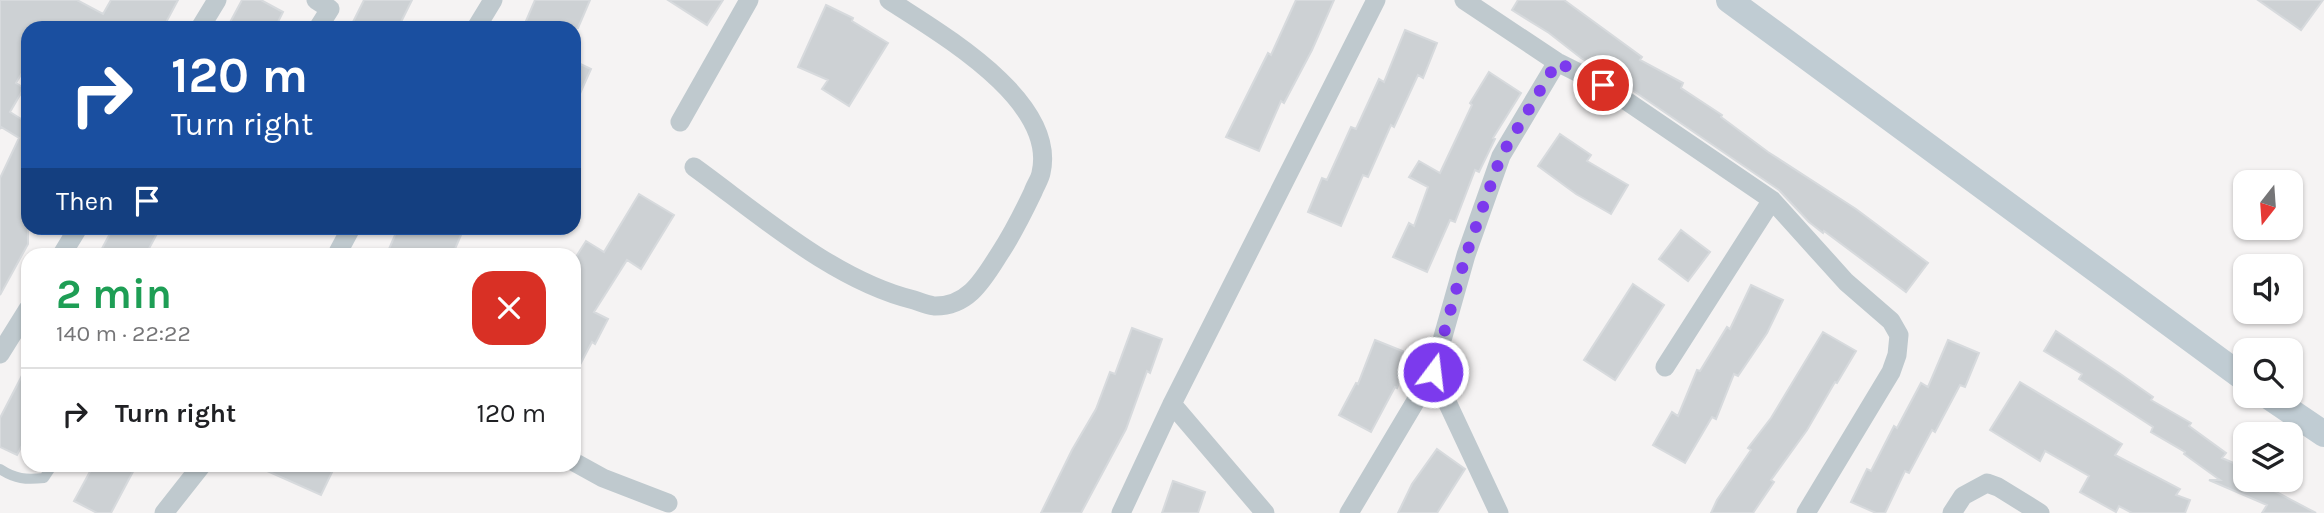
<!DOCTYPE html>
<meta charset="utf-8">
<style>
:root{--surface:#fff;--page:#f6f6f6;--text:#202124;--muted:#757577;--line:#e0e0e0}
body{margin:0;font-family:Karla,sans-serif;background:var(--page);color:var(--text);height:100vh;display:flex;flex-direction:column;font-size:26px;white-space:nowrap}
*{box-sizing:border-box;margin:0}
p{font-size:23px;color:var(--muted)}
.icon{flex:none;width:38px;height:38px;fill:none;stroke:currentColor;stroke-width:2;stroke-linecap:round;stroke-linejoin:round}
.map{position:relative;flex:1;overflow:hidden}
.drawer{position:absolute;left:21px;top:248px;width:560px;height:224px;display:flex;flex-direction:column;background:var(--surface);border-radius:21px;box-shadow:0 2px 5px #0004}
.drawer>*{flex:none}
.banner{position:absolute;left:21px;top:21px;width:560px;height:214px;border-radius:21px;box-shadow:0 2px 5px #0004;background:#1a4fa0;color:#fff;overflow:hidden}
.needle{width:46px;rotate:197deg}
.tools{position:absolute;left:2233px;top:170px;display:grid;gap:14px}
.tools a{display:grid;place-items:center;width:70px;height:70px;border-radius:14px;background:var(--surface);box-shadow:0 2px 5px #0004;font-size:35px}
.pin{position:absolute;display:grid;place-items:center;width:60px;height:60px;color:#fff;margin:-30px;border:4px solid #fff;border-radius:50%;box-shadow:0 2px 7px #0007}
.me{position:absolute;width:77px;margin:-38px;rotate:15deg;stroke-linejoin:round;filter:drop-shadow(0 0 5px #0008)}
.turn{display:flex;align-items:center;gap:24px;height:147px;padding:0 35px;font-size:32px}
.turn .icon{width:91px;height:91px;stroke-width:2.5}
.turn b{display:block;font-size:49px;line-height:60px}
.then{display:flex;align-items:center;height:66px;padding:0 35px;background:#0003;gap:14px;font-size:26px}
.round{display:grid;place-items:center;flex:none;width:74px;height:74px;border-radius:21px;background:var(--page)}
.headline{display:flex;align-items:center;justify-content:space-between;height:119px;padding:0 35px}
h1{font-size:42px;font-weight:700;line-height:52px;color:#1e9e55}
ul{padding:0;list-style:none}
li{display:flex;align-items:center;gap:21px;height:91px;padding:0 35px;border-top:2px solid var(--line)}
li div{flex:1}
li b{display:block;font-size:26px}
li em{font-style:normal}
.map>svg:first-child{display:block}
.building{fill:#cdd1d4;stroke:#d7dadd;stroke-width:2}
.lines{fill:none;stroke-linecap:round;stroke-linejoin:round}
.service{stroke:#bfc9ce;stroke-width:10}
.minor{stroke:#bfc9ce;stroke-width:19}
.secondary{stroke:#c0ccd3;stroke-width:26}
.route{stroke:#7c3aed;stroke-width:12;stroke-dasharray:0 21.6}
</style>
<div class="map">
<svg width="2324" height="513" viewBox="0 0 2324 513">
<rect width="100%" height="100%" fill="#f5f3f3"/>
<path class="building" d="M0,0H77L103,14L111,0H178L163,28H28V63L16,83L24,88L10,112L26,122L28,119V244L0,295V178L19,138L1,127L0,129Z
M242,0H261L283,12L275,28H227Z
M364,0H412L398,28H350Z
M535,0H590L578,28H523Z
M668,0H723L707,25Z
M1296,0H1334L1312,50L1284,103L1281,101L1259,151L1226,137L1268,53L1271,55Z
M1518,0H1564L1642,57L1640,60L1683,83L1681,88L1722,115L1721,117L1768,152L1856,209L1928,263L1906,292L1824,231L1823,233L1809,222L1779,190L1610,75L1581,58L1549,33L1512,10Z
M2258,0H2323L2301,30Z
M826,5L853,18L852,21L888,43L849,106L822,89L828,80L798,67Z
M1405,30L1437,43L1423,78L1418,75L1394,127L1391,125L1368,177L1363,175L1341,226L1308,212L1322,178L1327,180L1351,127L1356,129L1379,79L1384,82Z
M574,61L591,69L574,107Z
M1489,72L1521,93L1493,138L1495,139L1479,172L1475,170L1455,222L1450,220L1427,272L1393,257L1409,223L1414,226L1428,187L1409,177L1419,161L1440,173L1472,105L1470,103Z
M1560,134L1591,155L1587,161L1628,185L1611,214L1576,194L1538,166Z
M639,194L674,215L641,269L627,260L594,312L608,319L595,344L592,342L574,376V260L586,241L604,252Z
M113,228H160L145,256H98Z
M398,228H464L452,256H386Z
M1681,230L1710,252L1688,281L1659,259Z
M1633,284L1664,305L1615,380L1584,360Z
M1751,285L1783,300L1767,333L1738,376L1734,374L1716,419L1712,417L1685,463L1653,445L1672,412L1678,416L1697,370L1700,371L1727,327L1730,329Z
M1132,328L1162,339L1150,373L1147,371L1126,429L1081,513H1041L1072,450L1096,409L1110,372L1115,374Z
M2056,331L2119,373L2153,397L2151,400L2191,423L2189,426L2226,453L2222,458L2245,468V480H2263L2261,484L2316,513H2262L2267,505L2209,480H2220L2184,454L2185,452L2151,432L2153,427L2079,379L2082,374L2044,351Z
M1823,332L1856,351L1837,383L1835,382L1807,430L1771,480L1774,482L1753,513H1711L1717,500L1751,450L1748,448L1771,418Z
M1375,340L1410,354L1397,388L1395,387L1371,432L1339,415L1356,383L1358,384Z
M1948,340L1979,353L1965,387L1960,385L1935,432L1932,430L1909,473L1905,471L1885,513H1876L1851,502L1867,469L1871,471L1894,426L1897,428L1921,383L1928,387Z
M28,364V434L17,455L0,447V418Z
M2020,382L2122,444L2115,455L2180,489L2176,495L2190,500L2185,513H2132L2119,506L2116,512L2080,492L2089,476L2045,451L2040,461L1990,430Z
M1437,449L1465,469L1437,513H1398L1412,484Z
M93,466H136L111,513H97L74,501Z
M256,466H335L321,495Z
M1173,481L1205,492L1198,513H1162Z"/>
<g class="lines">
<path class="service" d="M0,469C15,479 26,480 44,478L52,466"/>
<path class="minor" d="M316,0L330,9L318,28
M1464,0L1557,62L1603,85L1772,200L1846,282L1891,321L1899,335L1897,355L1891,372L1806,513
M200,28L217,0
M476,28L493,0
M680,122L749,0
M694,167C759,214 835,281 914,300C920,302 928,305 934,306C969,307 984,278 1000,253C1013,233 1023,213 1033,192C1035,186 1040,179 1041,173C1058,100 939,33 889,0
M61,256L78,228
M336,256L351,228
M0,354L28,309
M1665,367L1772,200
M1172,404L1265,513
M574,462L603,478L668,503
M164,513L201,466
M1121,513L1172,404L1376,0
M1349,513L1433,372
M1499,513L1433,372L1466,255L1501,156L1557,62
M1952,513L1963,496L1987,483L1998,487L2040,513"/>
<path class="secondary" d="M1729,0L2245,379
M2268,396L2324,434"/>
</g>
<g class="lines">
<path class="route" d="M1433,372L1466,255L1501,156L1557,62L1603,85"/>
</g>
</svg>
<div class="tools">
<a><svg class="needle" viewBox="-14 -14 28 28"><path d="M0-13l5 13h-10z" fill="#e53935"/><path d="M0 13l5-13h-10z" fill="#757577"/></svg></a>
<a><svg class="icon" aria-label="sound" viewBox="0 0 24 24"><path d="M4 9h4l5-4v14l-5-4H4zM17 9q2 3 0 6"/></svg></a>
<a><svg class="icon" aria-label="search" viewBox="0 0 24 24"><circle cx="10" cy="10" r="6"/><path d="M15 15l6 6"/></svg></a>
<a><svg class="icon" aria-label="layers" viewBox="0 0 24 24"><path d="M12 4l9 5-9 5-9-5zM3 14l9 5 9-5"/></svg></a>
</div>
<div class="pin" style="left:1603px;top:85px;background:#d93025"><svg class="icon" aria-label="arrive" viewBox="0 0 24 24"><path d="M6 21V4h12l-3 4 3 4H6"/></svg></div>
<svg class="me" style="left:1433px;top:372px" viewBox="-20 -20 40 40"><circle r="17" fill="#7c3aed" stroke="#fff" stroke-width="3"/><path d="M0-11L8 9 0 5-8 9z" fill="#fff"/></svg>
<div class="banner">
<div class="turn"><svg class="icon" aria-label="right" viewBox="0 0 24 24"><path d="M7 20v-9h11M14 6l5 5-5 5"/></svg><div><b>120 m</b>Turn right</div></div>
<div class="then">Then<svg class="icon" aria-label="arrive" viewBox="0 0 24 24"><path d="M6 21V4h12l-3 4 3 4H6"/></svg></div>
</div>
<section class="drawer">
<div class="headline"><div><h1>2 min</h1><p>140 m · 22:22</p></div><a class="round" style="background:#d93025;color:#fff"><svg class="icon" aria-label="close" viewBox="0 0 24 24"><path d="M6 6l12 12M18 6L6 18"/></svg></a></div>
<ul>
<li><svg class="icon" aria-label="right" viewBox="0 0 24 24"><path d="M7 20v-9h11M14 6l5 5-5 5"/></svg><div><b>Turn right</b></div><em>120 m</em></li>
</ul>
</section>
</div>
